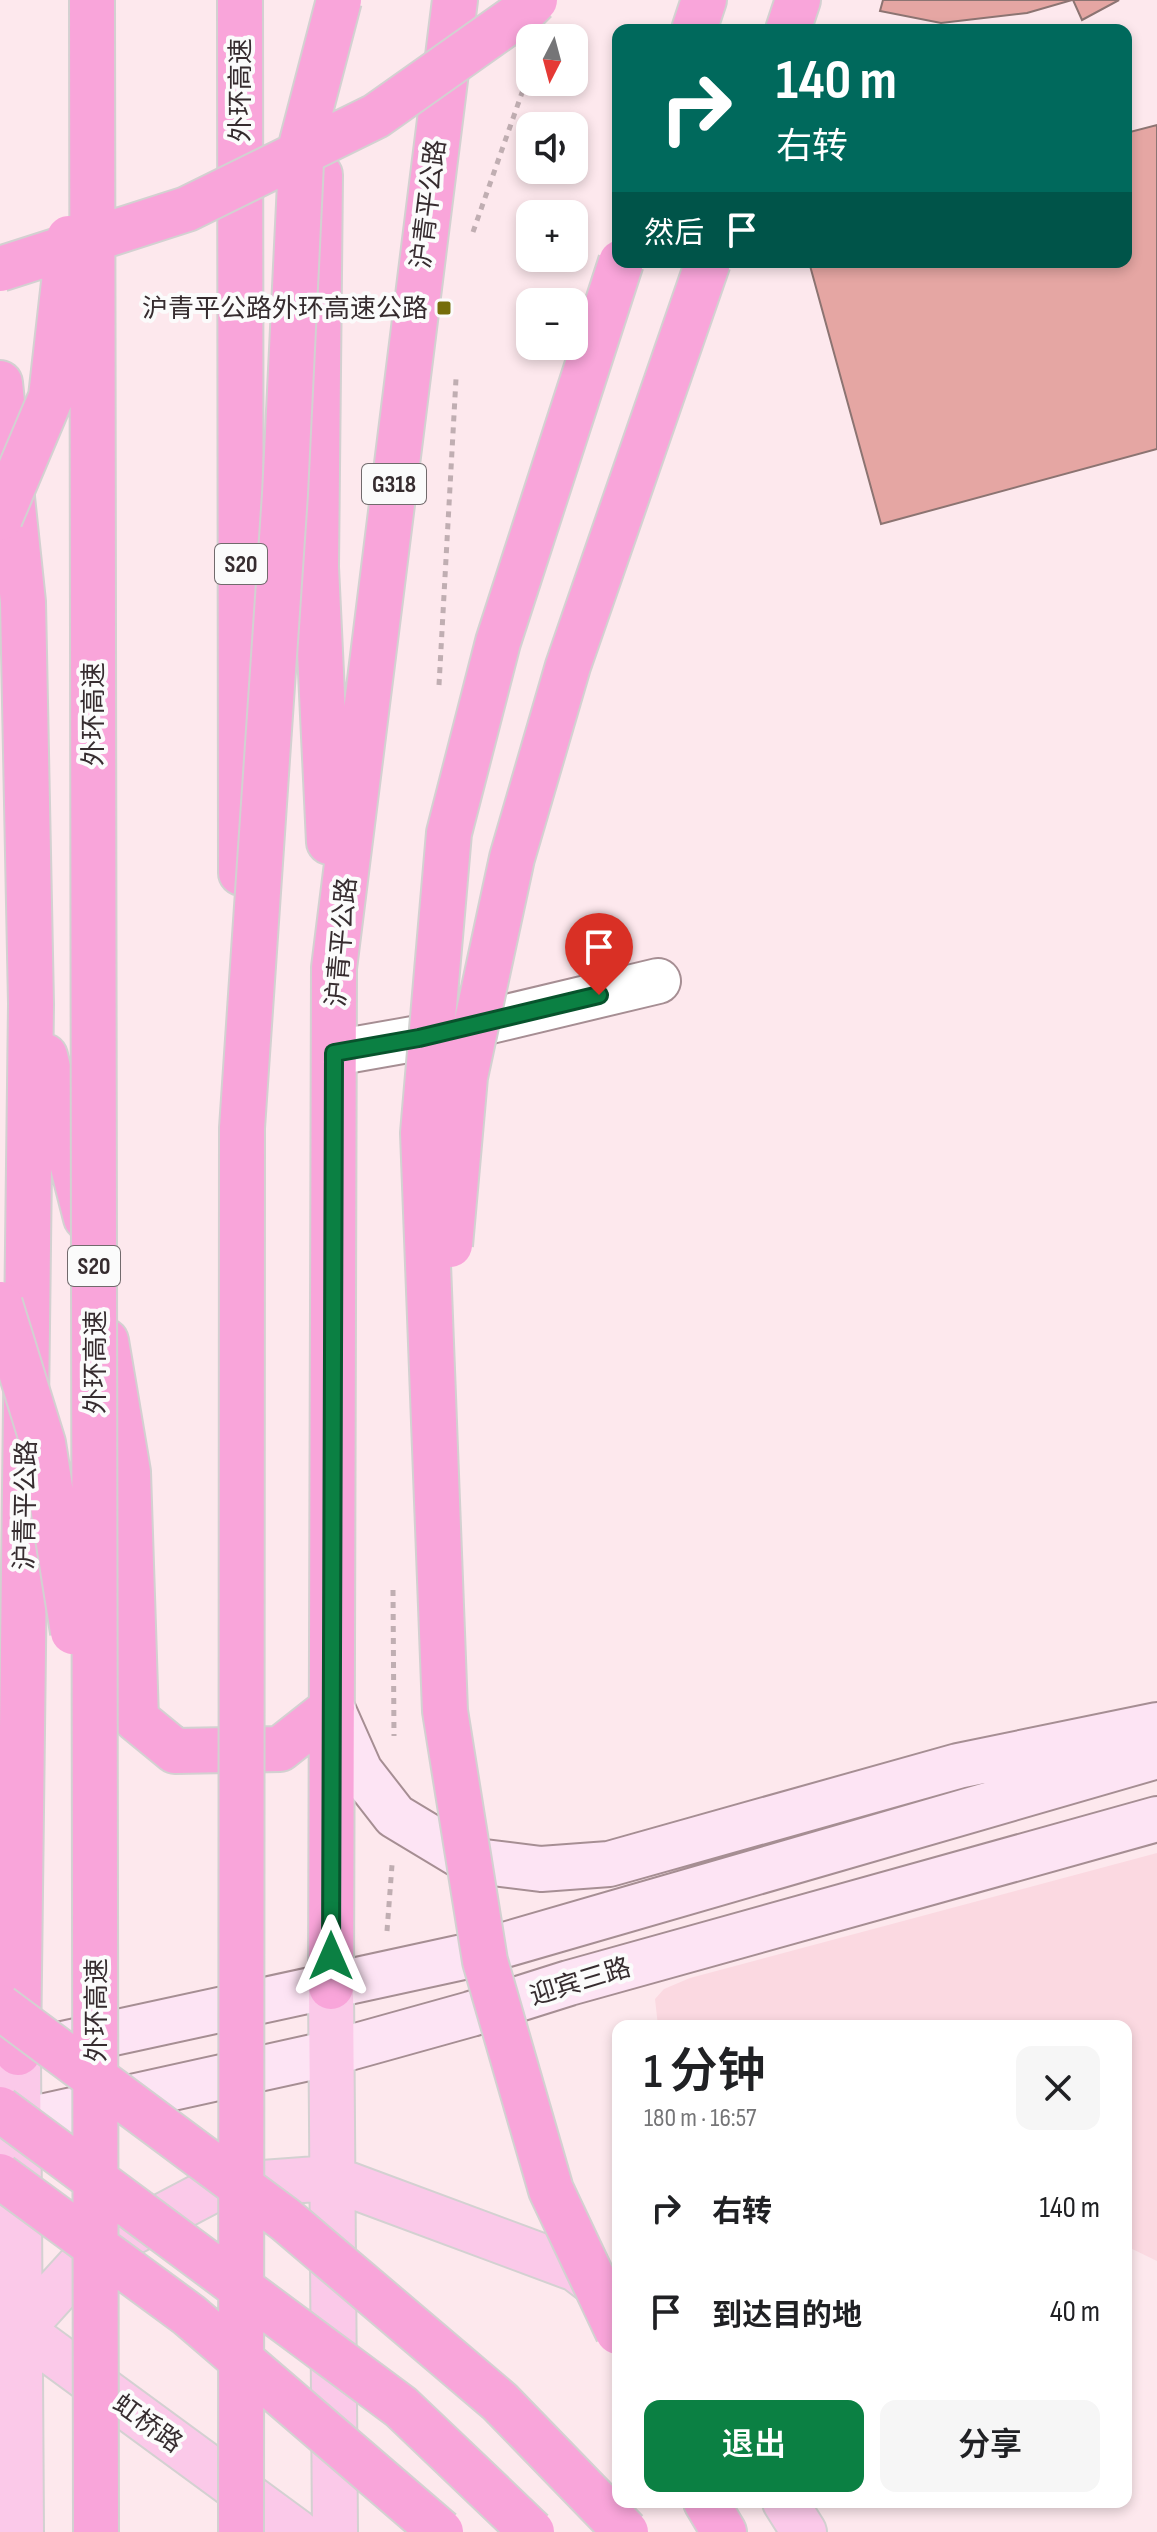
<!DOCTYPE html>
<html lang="zh">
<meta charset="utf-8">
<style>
:root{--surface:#fff;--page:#f6f6f6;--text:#202124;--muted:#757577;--accent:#0b8043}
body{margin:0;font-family:"Sofia Sans Condensed","Noto Sans SC",sans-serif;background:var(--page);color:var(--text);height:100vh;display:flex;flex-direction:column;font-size:30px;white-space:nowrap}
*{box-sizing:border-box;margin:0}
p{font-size:26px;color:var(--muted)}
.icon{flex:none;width:44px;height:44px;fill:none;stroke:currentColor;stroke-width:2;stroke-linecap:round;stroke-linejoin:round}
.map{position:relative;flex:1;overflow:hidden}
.panel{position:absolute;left:612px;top:2020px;width:520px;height:488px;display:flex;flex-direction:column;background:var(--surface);border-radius:16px;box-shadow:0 4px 12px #0003}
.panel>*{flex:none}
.guide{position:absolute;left:612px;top:24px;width:520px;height:244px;border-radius:16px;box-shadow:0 4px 12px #0003;background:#00695c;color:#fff;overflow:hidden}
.needle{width:52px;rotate:186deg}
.controls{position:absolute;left:516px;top:24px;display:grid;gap:16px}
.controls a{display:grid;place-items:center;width:72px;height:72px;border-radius:16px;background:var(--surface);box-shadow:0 4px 12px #0003;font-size:40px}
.pin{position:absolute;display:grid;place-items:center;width:68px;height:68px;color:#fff;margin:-82px -34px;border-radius:50% 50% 50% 0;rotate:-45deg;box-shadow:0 0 8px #0007}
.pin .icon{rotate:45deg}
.me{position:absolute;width:88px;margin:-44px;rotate:0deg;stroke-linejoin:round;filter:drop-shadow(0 0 6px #0008)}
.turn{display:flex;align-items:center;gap:28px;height:168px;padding:0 32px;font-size:36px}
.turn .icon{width:104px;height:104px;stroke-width:2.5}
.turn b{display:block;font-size:56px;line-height:68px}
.then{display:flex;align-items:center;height:76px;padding:0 32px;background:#0003;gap:16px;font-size:30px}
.round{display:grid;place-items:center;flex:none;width:84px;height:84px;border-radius:16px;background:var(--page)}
.summary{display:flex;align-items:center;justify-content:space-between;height:136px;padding:0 32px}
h1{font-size:48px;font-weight:600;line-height:60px}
.primary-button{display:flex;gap:16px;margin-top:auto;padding:16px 32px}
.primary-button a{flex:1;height:92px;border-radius:16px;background:var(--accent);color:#fff;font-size:32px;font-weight:600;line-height:92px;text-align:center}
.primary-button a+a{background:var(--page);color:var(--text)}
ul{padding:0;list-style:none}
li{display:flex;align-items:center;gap:24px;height:104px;padding:0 32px}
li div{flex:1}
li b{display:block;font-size:30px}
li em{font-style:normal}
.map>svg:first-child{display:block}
.built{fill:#fbd9e1}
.building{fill:#e5a6a3;stroke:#8c7472;stroke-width:2}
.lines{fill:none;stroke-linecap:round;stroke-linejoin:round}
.street-casing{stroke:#a68e93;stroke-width:48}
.secondary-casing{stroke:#a68e93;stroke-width:48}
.primary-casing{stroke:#d3d1d1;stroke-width:48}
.highway-casing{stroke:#d3d1d1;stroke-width:48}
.path{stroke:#c0aeb2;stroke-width:5;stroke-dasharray:6 6;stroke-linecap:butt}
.street{stroke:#fff;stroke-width:44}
.secondary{stroke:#fde4f4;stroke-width:44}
.primary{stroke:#fbc9e9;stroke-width:44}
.highway{stroke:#f9a5da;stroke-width:44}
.highway-bridge-casing{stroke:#d3d1d1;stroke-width:48;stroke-linecap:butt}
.highway-bridge{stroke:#f9a5da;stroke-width:44}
.route-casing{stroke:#07532c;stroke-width:20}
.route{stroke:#0b8043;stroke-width:14}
.poi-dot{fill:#756d0a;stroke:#fbfbfb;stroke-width:3}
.labels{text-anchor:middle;stroke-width:8;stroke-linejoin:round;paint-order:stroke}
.shield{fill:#fbfbfb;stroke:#716a6c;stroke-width:2}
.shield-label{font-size:24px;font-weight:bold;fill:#362c2f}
.street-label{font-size:26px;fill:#362c2f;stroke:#fbfbfb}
.poi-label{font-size:26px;fill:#362c2f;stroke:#fbfbfb;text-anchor:end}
</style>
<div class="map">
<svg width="1157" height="2532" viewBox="0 0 1157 2532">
<rect width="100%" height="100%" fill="#fde8ed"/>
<path class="built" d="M1157,1853V2261L1126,2246V2026H658L655,1999L664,1989L690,1978Z"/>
<path class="building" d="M883,0H1072L1027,13L941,23L880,11Z
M1073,0H1119L1082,20Z
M1157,125V449L881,524L809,262H1126V133Z"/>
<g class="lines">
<g class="street-casing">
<path id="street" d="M334,1053L419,1038L658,981"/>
</g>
<g class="secondary-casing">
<path id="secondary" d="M332,1708L360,1771L395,1816L468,1860L541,1869L609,1864L958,1766L1157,1725
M58,2045L463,1957L1157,1756
M0,2126L331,2053L471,2014L569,1983L1157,1819"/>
</g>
<g class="primary-casing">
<path id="primary" d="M331,1987L335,2532
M18,2053L21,2532
M5,2318L297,2532
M21,2330L89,2255L220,2186L331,2178L576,2269L610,2295
M785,2502L804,2532"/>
</g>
<g class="highway-casing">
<path id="highway" d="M240,0L241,873
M694,30L704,0
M788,30L798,0
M320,175L316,567L329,842
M0,383L23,602L31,1004L18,2053
M45,1056L86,1218
M106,1341L128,1472L136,1719L175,1751L280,1749L332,1708
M331,1987L334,968L455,0
M706,2502L724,2532"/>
</g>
<path class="path" d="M473,232L530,70
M439,685L456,379
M393,1590L394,1736
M387,1931L392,1865"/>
<use href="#street" class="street"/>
<use href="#secondary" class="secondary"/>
<use href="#primary" class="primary"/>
<use href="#highway" class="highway"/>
<g class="highway-bridge-casing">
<path id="highway-bridge" d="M92,0L96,2532
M0,269L187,209L376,116L523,12L535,0
M0,518L51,397L69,238
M450,1245L465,1077L512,858L568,666L708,262
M0,1304L43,1443L73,1632
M0,2007L286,2220L500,2402L626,2532
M0,2109L401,2407L532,2532
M0,2176L189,2315L441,2532
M618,2332L551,2190L485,1961L445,1711L423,1133L449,833L498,642L621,262
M241,2532L242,1128L285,494L302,142L339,0"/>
</g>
<use href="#highway-bridge" class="highway-bridge"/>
</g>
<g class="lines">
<g class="route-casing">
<path id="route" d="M331,1956L334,1053L419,1038L599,995"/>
</g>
<use href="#route" class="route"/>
</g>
<rect class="poi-dot" x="436" y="300" width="16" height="16" rx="4"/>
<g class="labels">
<g class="shield">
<rect x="362" y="464" width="64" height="40" rx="6"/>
<rect x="215" y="544" width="52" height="40" rx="6"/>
<rect x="68" y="1246" width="52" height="40" rx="6"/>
</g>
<g class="shield-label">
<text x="394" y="492">G318</text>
<text x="241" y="572">S20</text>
<text x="94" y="1274">S20</text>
</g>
<g class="street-label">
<text transform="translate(240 90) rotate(-90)" y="9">外环高速</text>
<text transform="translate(428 204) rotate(-83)" y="9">沪青平公路</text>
<text transform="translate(93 714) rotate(-90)" y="9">外环高速</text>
<text transform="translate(341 942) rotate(-85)" y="9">沪青平公路</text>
<text transform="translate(95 1362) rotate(-90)" y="9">外环高速</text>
<text transform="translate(25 1505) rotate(-89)" y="9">沪青平公路</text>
<text transform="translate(580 1981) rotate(-17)" y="9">迎宾三路</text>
<text transform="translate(96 2010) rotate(-90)" y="9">外环高速</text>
<text transform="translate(148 2423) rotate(36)" y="9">虹桥路</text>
</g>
<g class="poi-label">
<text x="428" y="317">沪青平公路外环高速公路</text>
</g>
</g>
</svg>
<div class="controls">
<a><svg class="needle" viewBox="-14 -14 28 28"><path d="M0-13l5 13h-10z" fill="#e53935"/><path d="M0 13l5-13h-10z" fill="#757577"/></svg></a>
<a><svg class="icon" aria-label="sound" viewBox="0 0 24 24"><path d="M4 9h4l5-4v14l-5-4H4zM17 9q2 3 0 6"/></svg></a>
<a>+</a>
<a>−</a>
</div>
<div class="pin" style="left:599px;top:995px;background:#d93025"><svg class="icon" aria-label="arrive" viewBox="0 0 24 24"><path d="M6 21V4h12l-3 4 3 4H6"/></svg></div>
<svg class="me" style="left:331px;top:1956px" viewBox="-20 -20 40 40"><path d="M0-17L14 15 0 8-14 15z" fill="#0b8043" stroke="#fff" stroke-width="4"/></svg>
<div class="guide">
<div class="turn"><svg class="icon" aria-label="right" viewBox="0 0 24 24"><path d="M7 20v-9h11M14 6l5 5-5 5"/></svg><div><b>140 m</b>右转</div></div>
<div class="then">然后<svg class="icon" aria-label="arrive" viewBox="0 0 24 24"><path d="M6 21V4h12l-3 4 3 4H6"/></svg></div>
</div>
<section class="panel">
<div class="summary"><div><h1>1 分钟</h1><p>180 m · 16:57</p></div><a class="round"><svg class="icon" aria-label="close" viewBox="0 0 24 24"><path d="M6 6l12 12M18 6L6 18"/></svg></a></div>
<ul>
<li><svg class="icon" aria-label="right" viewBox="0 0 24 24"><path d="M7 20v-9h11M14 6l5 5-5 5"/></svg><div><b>右转</b></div><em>140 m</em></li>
<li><svg class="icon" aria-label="arrive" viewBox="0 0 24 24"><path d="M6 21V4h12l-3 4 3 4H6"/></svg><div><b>到达目的地</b></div><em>40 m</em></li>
</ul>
<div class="primary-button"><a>退出</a><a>分享</a></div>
</section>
</div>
